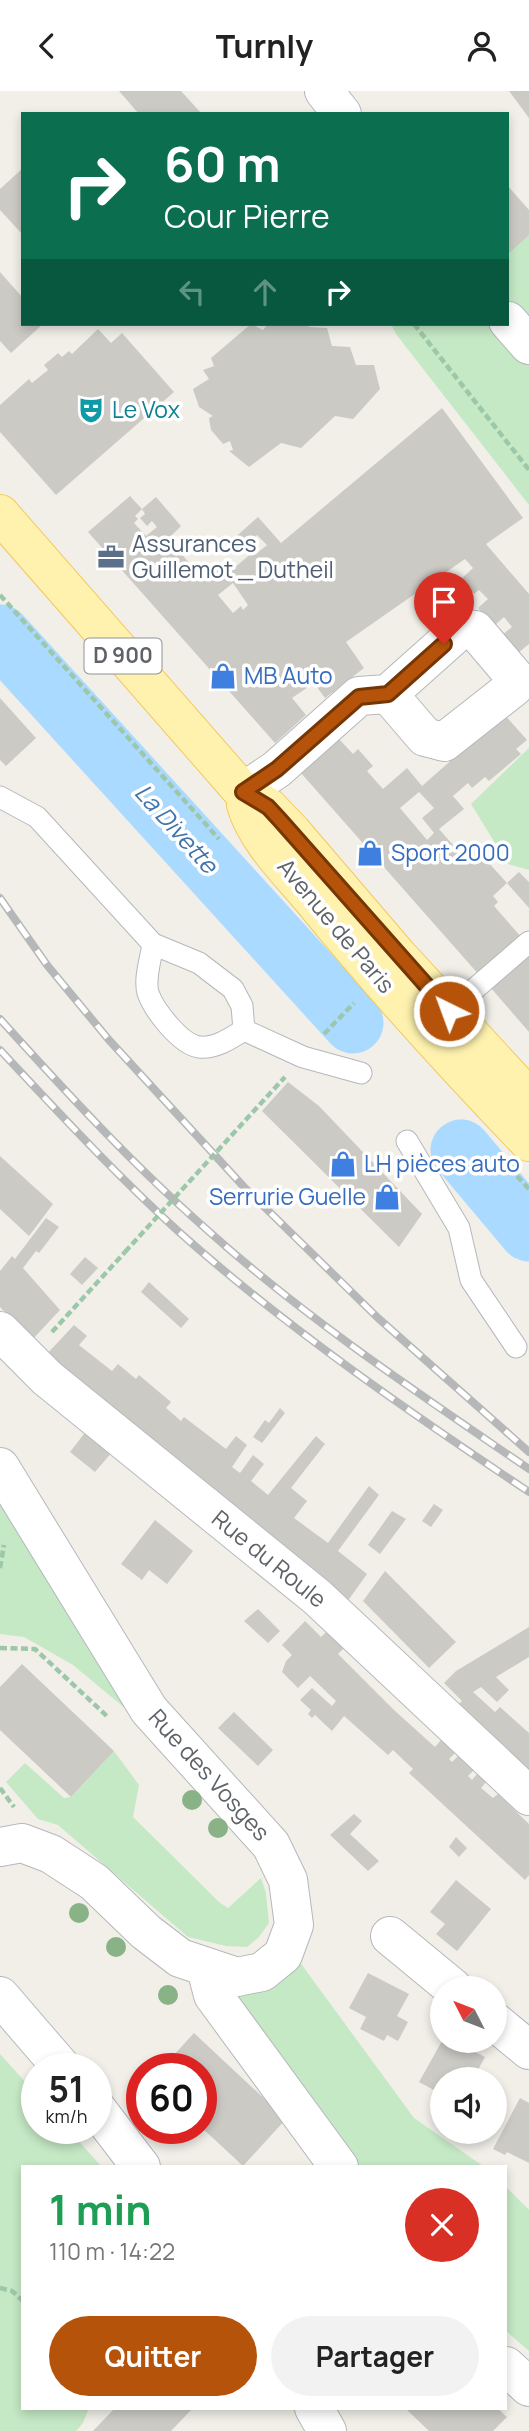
<!DOCTYPE html>
<html lang="fr">
<meta charset="utf-8">
<style>
:root{--surface:#fff;--page:#f2f2f2;--text:#222;--muted:#767676;--accent:#b45309}
body{margin:0;font-family:Manrope,sans-serif;background:var(--page);color:var(--text);height:100vh;display:flex;flex-direction:column;font-size:26px;white-space:nowrap}
*{box-sizing:border-box;margin:0}
p{font-size:23px;color:var(--muted)}
.icon{flex:none;width:38px;height:38px;fill:none;stroke:currentColor;stroke-width:2;stroke-linecap:round;stroke-linejoin:round}
.map{position:relative;flex:1;overflow:hidden}
.details{position:absolute;left:21px;top:2074px;width:486px;height:245px;display:flex;flex-direction:column;background:var(--surface);border-radius:0px;box-shadow:0 4px 10px #0003}
.details>*{flex:none}
.guide{position:absolute;left:21px;top:21px;width:488px;height:214px;border-radius:0px;box-shadow:0 4px 10px #0003;background:#0b6e4f;color:#fff;overflow:hidden}
.needle{width:46px;rotate:312deg}
.fabs{position:absolute;left:430px;top:1885px;display:grid;gap:14px}
.fabs a{display:grid;place-items:center;width:77px;height:77px;border-radius:50%;background:var(--surface);box-shadow:0 4px 10px #0003;font-size:35px}
.speed{position:absolute;left:21px;top:1962px;display:flex;gap:14px;font-size:35px;font-weight:700;text-align:center}
.speed>*{display:grid;place-content:center;width:91px;height:91px;border-radius:50%;background:var(--surface);box-shadow:0 4px 10px #0003;line-height:1}
.speed small{font-size:18px;font-weight:400}
.speed .limit{border:10px solid #d22;background:#fff;color:#111}
.pin{position:absolute;display:grid;place-items:center;width:60px;height:60px;color:#fff;margin:-72px -30px;border-radius:50% 50% 50% 0;rotate:-45deg;box-shadow:0 0 7px #0007}
.pin .icon{rotate:45deg}
.me{position:absolute;width:77px;margin:-38px;rotate:318deg;stroke-linejoin:round;filter:drop-shadow(0 0 5px #0008)}
.turn{display:flex;align-items:center;gap:24px;height:147px;padding:0 28px;font-size:32px}
.turn .icon{width:91px;height:91px;stroke-width:2.5}
.turn b{display:block;font-size:49px;line-height:60px}
.lanes{display:flex;align-items:center;height:66px;padding:0 28px;background:#0003;justify-content:center;gap:35px;direction:ltr}
.lanes .off{opacity:.35}
.round{display:grid;place-items:center;flex:none;width:74px;height:74px;border-radius:37px;background:var(--page)}
.overview{display:flex;align-items:center;justify-content:space-between;height:119px;padding:0 28px}
h1{font-size:42px;font-weight:700;line-height:52px;color:#1e9e55}
.action{display:flex;gap:14px;margin-top:auto;padding:14px 28px}
.action a{flex:1;height:80px;border-radius:42px;background:var(--accent);color:#fff;font-size:28px;font-weight:700;line-height:80px;text-align:center}
.action a+a{background:var(--page);color:var(--text)}
header{display:flex;justify-content:space-between;align-items:center;height:91px;padding:0 28px;background:var(--surface);font-size:32px;font-weight:700}
.map>svg:first-child{display:block}
.green{fill:#c5e8c5}
.lines{fill:none;stroke-linecap:round;stroke-linejoin:round}
.river{stroke:#aadaff;stroke-width:61}
.building{fill:#cccac5;fill-rule:evenodd}
.lane-casing{stroke:#b5b8bc;stroke-width:23}
.street-casing{stroke:#b5b8bc;stroke-width:40}
.secondary-casing{stroke:#b6babf;stroke-width:40}
.primary-casing{stroke:#f2c960;stroke-width:40}
.path{stroke:#9cc7a9;stroke-width:4.5;stroke-dasharray:7 3.5;stroke-linecap:butt}
.lane{stroke:#fff;stroke-width:21}
.street{stroke:#fff;stroke-width:38}
.secondary{stroke:#fff;stroke-width:38}
.primary{stroke:#fff2af;stroke-width:38}
.rail-casing{stroke:#b6b7b8;stroke-width:8}
.rail{stroke:#fff;stroke-width:5;stroke-dasharray:16;stroke-linecap:butt}
.path-bridge{stroke:#9cc7a9;stroke-width:4.5;stroke-dasharray:7 3.5;stroke-linecap:butt}
.tree{fill:#89b387}
.route-casing{stroke:#753606;stroke-width:18}
.route{stroke:#b45309;stroke-width:12}
.labels{text-anchor:middle;stroke-width:7;stroke-linejoin:round;paint-order:stroke}
.shield{fill:#fff;stroke:#8f9295;stroke-width:2}
.shield-label{font-size:21px;font-weight:bold;fill:#5f6368}
.culture-label{font-size:23px;fill:#0d838f;stroke:#fff;text-anchor:start}
.service-label{font-size:23px;fill:#4e5e75;stroke:#fff;text-anchor:start}
.shop-label{font-size:23px;fill:#366cbe;stroke:#fff;text-anchor:start}
.street-label{font-size:23px;fill:#5f6368;stroke:#fff}
.water-label{font-size:24px;font-style:italic;fill:#4174aa;stroke:#fff}
</style>
<header><svg class="icon" aria-label="back" viewBox="0 0 24 24"><path d="M15 5l-7 7 7 7"/></svg>Turnly<svg class="icon" aria-label="person" viewBox="0 0 24 24"><circle cx="12" cy="8" r="4"/><path d="M4 21q1-7 8-7t8 7"/></svg></header>
<div class="map">
<svg width="529" height="2340" viewBox="0 0 529 2340">
<rect width="100%" height="100%" fill="#f1efe8"/>
<path class="green" d="M508,124L529,145V414L396,243L391,233H508Z
M529,657V779L508,773L471,713Z
M0,1413L126,1618L73,1574L24,1546L0,1543Z
M114,1660L139,1694L133,1726L220,1812L228,1817L261,1787L266,1802L269,1832L259,1846L247,1856L226,1855L188,1846L58,1734L38,1728L6,1691L25,1672L64,1707L71,1706Z
M299,1870L414,2027L483,2075H331L233,1907Z
M0,1963L37,2004V2037H67L101,2075L23,2076V2317H89L83,2332L76,2340H0Z
M506,2096L529,2119V2260L506,2240Z"/>
<g class="lines">
<path class="river" d="M0,544L353,932
M461,1059L529,1140"/>
</g>
<path class="building" d="M119,0H181L202,23H139Z
M509,0H529V27Z
M23,77V144L0,119V98Z
M508,95L529,119V144L508,163Z
M0,181L23,207V233H43L11,262L0,250Z
M251,233L263,239L268,233H308L309,236L327,237L332,255L350,256L356,274H374L380,298L353,328L335,325L301,357L281,352L249,376L229,360L233,359L230,350L223,353L211,339L209,327L213,325L199,316L193,298L209,288L203,279L214,275L211,267Z
M98,238L111,252L122,242L174,301L56,404L0,341V314L29,288L32,292L48,279L44,274L56,264L58,262L62,266L69,260L72,263Z
M442,317L523,427L486,453L529,503V553L518,562L502,544L512,536L504,526L494,535L478,517L488,508L479,499L474,503L461,488L473,477L465,468L346,551L364,577L325,607L314,592L292,607L306,624L275,652L88,441L130,405L142,418L156,406L181,435L168,448L202,486L216,475L225,485L254,460L257,462L267,454L257,444L239,460L231,450L258,426L281,452ZM142,418L145,423L140,427L147,435L152,430L157,436L146,445L134,432L138,428L135,425ZM233,492L248,514L243,519L241,515L233,522L218,504Z
M0,607L36,647L6,675L0,669Z
M504,623L527,649L516,658L521,663L489,690L485,686L472,697L468,692L453,705L464,718L439,738L461,763L466,758L470,763L476,758L507,792L493,805L498,811L494,815L522,847L480,885L301,682L339,648L353,663L358,658L373,675L367,680L383,698L407,677L422,695ZM419,701L434,717L422,727L434,742L427,749L400,717Z
M519,781L529,791V817L507,792Z
M529,863V941L490,896Z
M288,991L319,1015L422,1123L399,1156L262,1020Z
M0,1065L53,1113L29,1145L0,1118Z
M46,1127L59,1136L39,1162L36,1160L23,1177L60,1219L31,1250L0,1216V1180L12,1165L15,1168Z
M85,1166L98,1177L82,1194L70,1183Z
M149,1191L189,1228L181,1237L141,1201Z
M74,1234L87,1245L79,1254L112,1280L118,1273L136,1288L139,1284L171,1311L166,1317L181,1330L184,1326L226,1358L236,1345L247,1354L232,1376L240,1382L253,1364L264,1373L251,1390L268,1404L316,1345L325,1353L291,1397L307,1410L294,1427L328,1452L369,1395L379,1404L338,1460L367,1483L347,1511L45,1265Z
M280,1317L285,1322L262,1352L253,1346L265,1329L269,1332Z
M87,1339L113,1360L95,1381L70,1361Z
M434,1413L443,1419L431,1436L422,1430Z
M392,1420L406,1428L380,1463L368,1454Z
M155,1429L193,1460L167,1493L149,1479L142,1489L121,1473Z
M385,1480L456,1551L429,1577L363,1510Z
M258,1518L280,1540L268,1552L244,1530Z
M305,1530L321,1546L330,1537L347,1554L338,1563L394,1619L435,1656L442,1648L456,1661L449,1668L452,1671L459,1664L474,1679L468,1685L472,1689L477,1683L486,1691L481,1697L493,1707L498,1703L529,1733V1784L525,1789L409,1682L413,1678L393,1659L388,1664L344,1625L332,1640L315,1624L312,1627L308,1623L311,1619L300,1609L312,1597L332,1615L336,1610L310,1585L298,1597L282,1581L286,1570L292,1564L282,1554Z
M529,1536V1566L496,1586L509,1599L497,1611L481,1596L473,1601L495,1621L500,1616L529,1642V1690L454,1617L462,1610L444,1592L456,1580Z
M22,1573L114,1660L71,1706L0,1639V1596Z
M234,1621L273,1659L258,1675L218,1637Z
M354,1723L362,1730L350,1743L379,1770L368,1780L330,1744Z
M456,1746L467,1757L459,1766L449,1756Z
M456,1789L491,1818L457,1860L436,1843L445,1833L430,1821Z
M368,1882L409,1903L397,1925L408,1931L398,1950L387,1944L384,1950L360,1938L366,1926L349,1917Z
M194,1942L286,2028L243,2075L201,2036V1978H161Z
M442,1950H454L485,1966L473,1988H443V2004L419,1991Z
M520,2007L529,2012V2072L507,2061L505,2064L493,2058Z
M115,2317H193L171,2340H93Z
M405,2317H497L507,2326L493,2340H429Z"/>
<g class="lines">
<g class="lane-casing">
<path id="lane" d="M0,706L37,726L153,853L199,872L233,898L242,915L244,939L303,966L361,982
M153,853C151,868 144,887 148,902C154,919 180,953 199,956C215,958 231,947 244,939
M449,920L529,851
M407,1050L459,1137L471,1189L516,1256"/>
</g>
<g class="street-casing">
<path id="street" d="M324,0L342,23
M508,230L529,254
M243,701L277,678L359,605L388,603L462,537L475,539L514,585V596L444,651L425,646L388,603
M0,1376L149,1619L271,1754L288,1789L294,1834L283,1864L262,1881L237,1886L180,1867L146,1841L94,1791L51,1763L22,1752L0,1756
M390,1845L453,1897
M206,1877L213,1904L339,2076
M0,1905L63,1978
M495,1931L529,1959
M96,2017L141,2076
M506,2275L529,2296
M314,2317L327,2340"/>
</g>
<g class="secondary-casing">
<path id="secondary" d="M0,1240L47,1287L317,1506L529,1705"/>
</g>
<g class="primary-casing">
<path id="primary" d="M0,423L243,701L268,716L292,741L399,866L529,1007
M246,714C257,750 289,780 313,809C381,893 454,973 529,1051"/>
</g>
<path class="path" d="M414,233L529,379
M0,504L219,748
M324,943L354,912
M274,998L285,986
M517,1085L529,1098
M52,1241L125,1161
M0,1477L4,1454
M0,1557L35,1558L109,1627
M0,1697L14,1716
M0,2197L12,2200L23,2210"/>
<use href="#lane" class="lane"/>
<use href="#street" class="street"/>
<use href="#secondary" class="secondary"/>
<use href="#primary" class="primary"/>
<g class="rail-casing">
<path id="rail" d="M0,807L47,874L109,949L244,1096L378,1227L529,1361
M0,928C66,1001 131,1072 205,1137C305,1227 418,1302 529,1378
M0,959C58,1021 116,1084 179,1141C288,1238 408,1320 529,1401"/>
</g>
<use href="#rail" class="rail"/>
<path class="path-bridge" d="M125,1161L274,998"/>
</g>
<g class="tree">
<circle cx="192" cy="1709" r="10"/>
<circle cx="218" cy="1737" r="10"/>
<circle cx="79" cy="1822" r="10"/>
<circle cx="116" cy="1856" r="10"/>
<circle cx="168" cy="1904" r="10"/>
</g>
<g class="lines">
<g class="route-casing">
<path id="route" d="M444,553L388,603L359,606L277,678L243,701L268,716L280,729L449,920"/>
</g>
<use href="#route" class="route"/>
</g>
<defs>
<g id="theatre-bare" transform="scale(2.1)"><path d="M-5-5.5Q0-4 5-5.5V0Q5 5 0 6Q-5 5-5 0ZM-3.3-2.5H-1v1.5H-3.3ZM1-2.5H3.3v1.5H1ZM-2.8 1Q0 5.5 2.8 1Z" fill="#0f9aa8" stroke="#fff" stroke-width="2.5" paint-order="stroke"/></g>
<g id="office-bare" transform="scale(2.1)"><path d="M-6-3h4V-5.5h4V-3h4V5H-6ZM-1-4.5V-3h2v-1.5ZM-6 0V1H6V0Z" fill="#5c6f8a" stroke="#fff" stroke-width="2.5" paint-order="stroke"/></g>
<g id="shop-bare" transform="scale(2.1)"><path d="M-5-2.5h2.3a2.7 3.5 0 0 1 5.4 0H5L5.5 6h-11ZM-1.5-2.5h3a1.5 2.3 0 0 0-3 0Z" fill="#3f7fe0" stroke="#fff" stroke-width="2.5" paint-order="stroke"/></g>
</defs>
<g fill-rule="evenodd">
<use href="#theatre-bare" x="91" y="319"/>
<use href="#office-bare" x="111" y="466"/>
<use href="#shop-bare" x="223" y="585"/>
<use href="#shop-bare" x="370" y="762"/>
<use href="#shop-bare" x="343" y="1073"/>
<use href="#shop-bare" x="387" y="1106"/>
</g>
<g class="labels">
<rect class="shield" x="84.5" y="547.5" width="77" height="35" rx="5"/>
<g class="shield-label">
<text x="123" y="572">D 900</text>
</g>
<g class="culture-label">
<text x="112" y="327">Le Vox</text>
</g>
<g class="service-label">
<text x="132" y="461">Assurances<tspan x="132" dy="26">Guillemot _ Dutheil</tspan></text>
</g>
<g class="shop-label">
<text x="244" y="593">MB Auto</text>
<text x="391" y="770">Sport 2000</text>
<text x="364" y="1081">LH pièces auto</text>
<text x="366" y="1114" text-anchor="end">Serrurie Guelle</text>
</g>
<g class="street-label">
<text transform="translate(336 835) rotate(50)" y="8">Avenue de Paris</text>
<text transform="translate(269 1468) rotate(39)" y="8">Rue du Roule</text>
<text transform="translate(209 1684) rotate(48)" y="8">Rue des Vosges</text>
</g>
<g class="water-label">
<text transform="translate(176 738) rotate(48)" y="8">La Divette</text>
</g>
</g>
</svg>
<div class="fabs">
<a><svg class="needle" viewBox="-14 -14 28 28"><path d="M0-13l5 13h-10z" fill="#e53935"/><path d="M0 13l5-13h-10z" fill="#767676"/></svg></a>
<a><svg class="icon" aria-label="sound" viewBox="0 0 24 24"><path d="M4 9h4l5-4v14l-5-4H4zM17 9q2 3 0 6"/></svg></a>
</div>
<div class="speed"><div>51<small>km/h</small></div><div class="limit">60</div></div>
<div class="pin" style="left:444px;top:553px;background:#d93025"><svg class="icon" aria-label="arrive" viewBox="0 0 24 24"><path d="M6 21V4h12l-3 4 3 4H6"/></svg></div>
<svg class="me" style="left:449px;top:920px" viewBox="-20 -20 40 40"><circle r="17" fill="#b45309" stroke="#fff" stroke-width="3"/><path d="M0-11L8 9 0 5-8 9z" fill="#fff"/></svg>
<div class="guide">
<div class="turn"><svg class="icon" aria-label="right" viewBox="0 0 24 24"><path d="M7 20v-9h11M14 6l5 5-5 5"/></svg><div><b>60 m</b>Cour Pierre</div></div>
<div class="lanes"><svg class="icon off" aria-label="left" viewBox="0 0 24 24"><path d="M17 20v-9H6M10 6l-5 5 5 5"/></svg><svg class="icon off" aria-label="ahead" viewBox="0 0 24 24"><path d="M12 20V5M6 11l6-6 6 6"/></svg><svg class="icon" aria-label="right" viewBox="0 0 24 24"><path d="M7 20v-9h11M14 6l5 5-5 5"/></svg></div>
</div>
<section class="details">
<div class="overview"><div><h1>1 min</h1><p>110 m · 14:22</p></div><a class="round" style="background:#d93025;color:#fff"><svg class="icon" aria-label="close" viewBox="0 0 24 24"><path d="M6 6l12 12M18 6L6 18"/></svg></a></div>
<div class="action"><a>Quitter</a><a>Partager</a></div>
</section>
</div>
